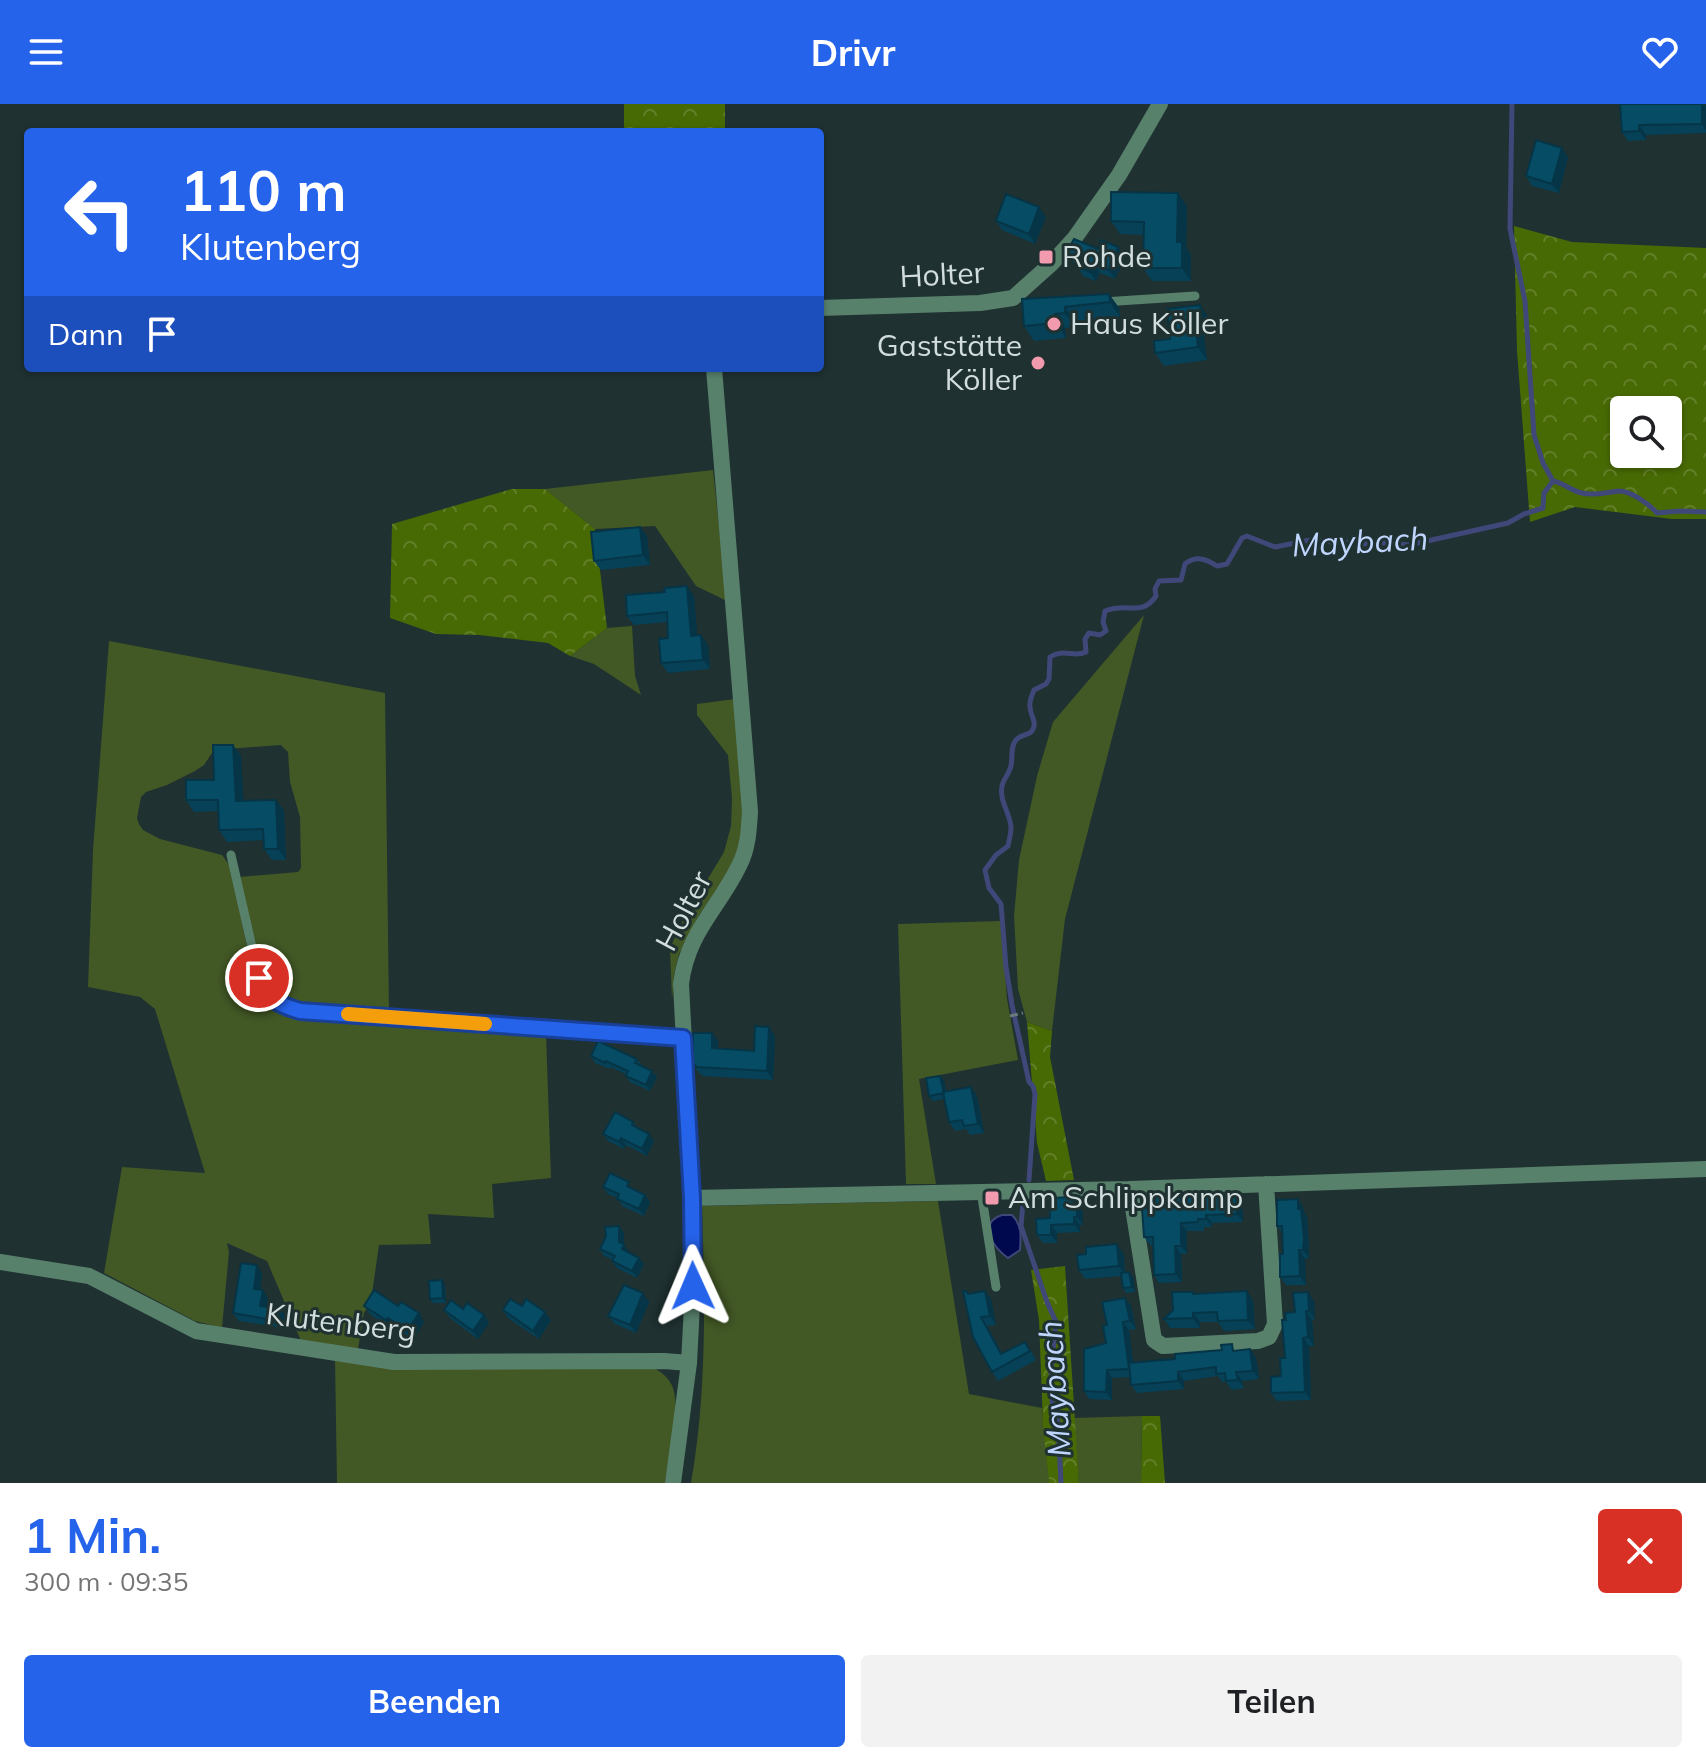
<!DOCTYPE html>
<html lang="de">
<meta charset="utf-8">
<style>
:root{--surface:#fff;--page:#f2f2f2;--text:#202124;--muted:#757577;--accent:#2563eb}
body{margin:0;font-family:Mulish,sans-serif;background:var(--page);color:var(--text);height:100vh;display:flex;flex-direction:column;font-size:30px;white-space:nowrap}
*{box-sizing:border-box;margin:0}
p{font-size:26px;color:var(--muted)}
.icon{flex:none;width:44px;height:44px;fill:none;stroke:currentColor;stroke-width:2;stroke-linecap:round;stroke-linejoin:round}
.map{position:relative;height:1379px;overflow:hidden}
.drawer{display:flex;flex-direction:column;background:var(--surface);flex:1}
.drawer>*{flex:none}
.hud{position:absolute;left:24px;top:24px;width:800px;height:244px;border-radius:8px;box-shadow:0 2px 6px #0004;background:#2563eb;color:#fff;overflow:hidden}
.buttons{position:absolute;left:1610px;top:292px;display:grid;gap:16px}
.buttons a{display:grid;place-items:center;width:72px;height:72px;border-radius:8px;background:var(--surface);box-shadow:0 2px 6px #0004;font-size:40px}
.pin{position:absolute;display:grid;place-items:center;width:68px;height:68px;color:#fff;margin:-34px;border:4px solid #fff;border-radius:50%;box-shadow:0 2px 8px #0007}
.me{position:absolute;width:88px;margin:-44px;rotate:359deg;stroke-linejoin:round;filter:drop-shadow(0 0 6px #0008)}
.turn{display:flex;align-items:center;gap:28px;height:168px;padding:0 24px;font-size:36px}
.turn .icon{width:104px;height:104px;stroke-width:2.5}
.turn b{display:block;font-size:56px;line-height:68px}
.then{display:flex;align-items:center;height:76px;padding:0 24px;background:#0003;gap:16px;font-size:30px}
.round{display:grid;place-items:center;flex:none;width:84px;height:84px;border-radius:8px;background:var(--page)}
.summary{display:flex;align-items:center;justify-content:space-between;height:136px;padding:0 24px}
h1{font-size:48px;font-weight:700;line-height:60px;color:var(--accent)}
.action{display:flex;gap:16px;margin-top:auto;padding:16px 24px}
.action a{flex:1;height:92px;border-radius:8px;background:var(--accent);color:#fff;font-size:32px;font-weight:700;line-height:92px;text-align:center}
.action a+a{background:var(--page);color:var(--text)}
header{display:flex;justify-content:space-between;align-items:center;height:104px;padding:0 24px;background:var(--accent);color:#fff;font-size:36px;font-weight:700}
.map>svg:first-child{display:block}
.grass{fill:#425825}
.forest{fill:url(#forest-crowns);fill-rule:evenodd}
.water{fill:#00084e;stroke:#3f4879;stroke-width:2}
.lines{fill:none;stroke-linecap:round;stroke-linejoin:round}
.stream{stroke:#3f4879;stroke-width:5}
.path{stroke:#6a7979;stroke-width:3;stroke-dasharray:8 4;stroke-linecap:butt}
.service{stroke:#58816c;stroke-width:9}
.minor{stroke:#58816c;stroke-width:16}
.wall{fill:#064157}
.shaded-wall{fill:#053547}
.building{fill:#074c65;stroke:#053547;stroke-width:2}
.route-casing{stroke:#184099;stroke-width:20}
.route{stroke:#2563eb;stroke-width:14}
.slow{stroke:#f59e0b;stroke-width:14}
.poi-dot{fill:#f29aae;stroke:#1f3131;stroke-width:3}
.labels{text-anchor:middle;stroke-width:6;stroke-linejoin:round;paint-order:stroke}
.poi-label{font-size:30px;fill:#d2dddd;stroke:#1f3131;text-anchor:start}
.street-label{font-size:30px;fill:#d2dddd;stroke:#1f3131}
.water-label{font-size:32px;font-style:italic;fill:#c0d6ff;stroke:#1f3131}
</style>
<header><svg class="icon" aria-label="menu" viewBox="0 0 24 24"><path d="M4 6h16M4 12h16M4 18h16"/></svg>Drivr<svg class="icon" aria-label="heart" viewBox="0 0 24 24"><path d="M12 20l-8-8c-3-5 5-10 8-4 3-6 11-1 8 4z"/></svg></header>
<div class="map">
<svg width="1706" height="1379" viewBox="0 0 1706 1379">
<defs>
<pattern id="forest-crowns" width="20" height="18" patternUnits="userSpaceOnUse" patternTransform="scale(2)"><rect width="20" height="18" fill="#486a04"/><path d="M2 6a3 3 0 1 1 6 0M12 15a3 3 0 1 1 6 0" fill="none" stroke="#627f28"/></pattern>
</defs>
<rect width="100%" height="100%" fill="#1f3131"/>
<path class="grass" d="M713,366L727,497L696,482L655,422L595,425L545,385Z
M1144,511L1065,815L1052,927L1027,918L1018,885L1014,812L1019,756L1037,672L1053,618Z
M632,522L635,572L641,591L594,560L570,552L607,524Z
M109,537L385,589L389,908L313,905L291,901L273,889L260,868L240,773L298,768L301,764L300,713L290,678L288,648L281,641L214,646L204,661L195,667L167,681L146,688L141,693L137,714L139,720L143,726L160,735L222,751L230,762L253,871C258,885 265,902 280,909C286,912 294,912 300,913L546,930L551,1074L492,1080L494,1114L428,1110L431,1140L379,1141L371,1197L364,1209L358,1245L301,1237L267,1157L227,1139L229,1148L222,1224L195,1217L104,1169L122,1063L205,1069L155,905L140,893L88,883L93,746Z
M735,595L746,717L737,756L698,813L679,850L674,871L672,896L670,844L683,816L724,748L731,722L732,694L728,651L697,611V600Z
M1001,817L1007,895L1018,956L919,975L936,1080H906L898,820Z
M938,1097L969,1290L1042,1304L1049,1379H691C707,1288 705,1194 702,1102Z
M335,1256L650,1262C658,1266 665,1270 670,1278C684,1298 668,1355 665,1379H337Z
M1142,1312L1141,1379H1079L1074,1314Z"/>
<path class="forest" d="M624,0H725V28H624Z
M1514,122L1572,138L1706,144V415H1672L1575,403L1530,418L1517,247ZM1624,306H1668V350H1624Z
M512,385H545L595,425L607,524L570,552L548,539L479,531L436,530L390,514L392,420Z
M1027,918L1052,927L1050,953L1074,1076L1046,1077L1037,1039Z
M1065,1162L1079,1379H1049L1043,1321L1039,1216L1031,1166Z
M1142,1312H1160L1165,1379H1141Z"/>
<path class="water" d="M1002,1111H1012C1022,1121 1021,1132 1020,1146L1008,1154C993,1144 977,1119 1002,1111Z"/>
<g class="lines">
<path class="stream" d="M1512,0L1510,125L1525,197L1534,331L1543,359L1553,377
M1029,1076L1035,990L1033,982L1029,978L1012,901L1006,863L1001,800L989,784L985,766L996,751L1008,742C1009,736 1011,730 1011,724C1011,710 999,698 1002,682C1003,676 1008,671 1010,665C1014,656 1009,644 1016,636C1021,630 1028,632 1032,627C1038,618 1030,612 1030,603C1029,597 1032,591 1034,586L1046,580L1049,575L1050,553C1064,544 1074,554 1086,548L1085,535L1089,529L1100,531L1106,527L1103,518L1105,507C1127,498 1142,513 1156,492L1155,485L1159,477L1181,476L1185,460C1196,451 1206,455 1217,462L1227,460L1242,434L1247,432L1275,443L1310,436L1327,437L1339,440L1349,438L1359,441L1373,438L1409,441L1508,419L1524,410L1543,404L1544,389L1553,377C1564,379 1571,387 1582,389C1594,392 1607,388 1619,387C1631,387 1649,400 1657,409L1680,407L1706,408
M1023,1099L1021,1122L1047,1198L1056,1218L1051,1266L1052,1297L1058,1317L1061,1379"/>
<path class="path" d="M1010,912L1023,909"/>
<path class="service" d="M1103,198L1195,192
M231,751L259,874C271,896 276,900 300,907L683,934
M981,1087L996,1183"/>
<path class="minor" d="M820,204L980,199L1013,194L1051,160L1074,135L1119,71L1160,0
M1130,1085L1154,1236L1163,1242L1258,1237L1269,1233L1275,1220L1266,1080
M692,1094L1130,1085L1706,1065
M0,1158L89,1172L196,1227L394,1258L664,1257L689,1259
M673,1379L689,1259L693,1182L692,1094L681,880C687,829 718,805 739,762C748,745 749,726 750,707L714,264"/>
</g>
<path class="wall" d="M1620,0H1704L1706,3V29L1646,31V36L1628,37L1622,28Z
M1568,53L1559,89L1532,82L1526,72Z
M1187,102L1186,143L1191,151V177H1152L1143,164L1144,131L1120,130L1111,117Z
M1046,113L1035,140L1002,126L996,117Z
M1118,143L1125,153L1115,175L1100,169L1096,177L1083,172L1077,162V161L1073,159L1066,149L1098,145Z
M1109,190L1119,204L1120,213L1075,218V223L1065,224L1066,234L1034,237L1024,222L1022,195Z
M1167,205L1209,214L1211,231L1204,232L1207,256L1164,262L1155,249L1170,235Z
M640,423L647,432L650,461L601,466L594,457Z
M694,492L697,532L708,541L710,565L668,569L661,559L668,534L667,518L634,521L627,512Z
M233,641L241,652L243,696H276L284,707L286,756H272L264,745V736L227,738L219,726L218,707L194,708L186,696L214,676Z
M712,929L718,937V945L754,947L775,932L773,976L703,972L699,969L693,960Z
M591,952L637,955L642,961L657,973L650,987L630,978L626,972V970L610,963V965L595,959Z
M944,976L946,988L977,992L984,1029L970,1031L966,1025L955,1027L949,1018L944,995L933,997L929,992Z
M633,1018L637,1024L654,1037L647,1052L626,1041L624,1045L608,1037L603,1030Z
M603,1083L634,1085L650,1098L644,1112L622,1102L618,1094L608,1090Z
M1236,1089L1242,1097L1243,1118L1212,1119V1123H1204V1127H1187V1150H1181L1182,1178L1159,1179L1154,1171L1153,1141H1150L1144,1133L1156,1103Z
M1074,1093L1083,1109V1121H1080V1128L1057,1129V1139H1043L1037,1131L1050,1114Z
M1298,1095L1303,1103L1304,1108L1307,1113L1309,1143V1154L1305,1155L1306,1181H1286L1280,1173L1283,1150L1282,1129L1277,1122Z
M624,1129V1141L628,1148L639,1154L644,1160L637,1174L617,1164L612,1157L613,1156L604,1152L600,1145Z
M1124,1150L1125,1168H1129L1133,1173L1135,1188L1126,1189L1123,1184L1122,1172L1085,1175L1079,1166Z
M262,1169L260,1186L268,1194L267,1203L280,1204L286,1212L284,1224L239,1217L233,1209Z
M442,1176L445,1181L446,1199H433L430,1195Z
M985,1187L991,1195L996,1221L987,1222L1002,1249L1031,1247L1036,1256L998,1277L992,1268L968,1190Z
M1247,1187L1253,1197L1255,1225L1224,1227L1218,1218H1200V1224H1170L1164,1215L1194,1190Z
M1125,1194L1131,1202L1136,1225L1129,1226L1133,1259L1175,1255L1250,1245L1256,1254L1259,1275L1242,1277L1244,1284L1232,1286L1226,1278H1222L1218,1272L1184,1277V1285L1137,1289L1131,1281L1130,1273L1112,1274V1296L1089,1295L1084,1287L1106,1239L1107,1221Z
M1314,1197L1315,1215L1312,1216L1314,1242H1309L1311,1296L1277,1297L1271,1289L1281,1272L1285,1254L1286,1216Z
M649,1198L636,1229L615,1220L608,1212Z
M364,1202H398L424,1218L413,1235L393,1222L391,1225L370,1210Z
M522,1202L551,1216L539,1235L508,1214L503,1206Z
M463,1205L484,1211L489,1219L478,1235L450,1214L444,1206Z"/>
<path class="shaded-wall" d="M1702,0H1704L1706,3V26L1702,20Z
M1639,21L1646,31V36L1639,27Z
M1562,44L1568,53L1559,89L1552,80Z
M1178,89L1187,102L1186,143L1191,151V177L1182,164L1177,138Z
M1039,103L1046,113L1035,140L1029,130Z
M1118,143L1125,153L1115,175L1109,166Z
M1093,159L1100,169L1096,177L1090,168Z
M1109,190L1119,204L1120,213L1110,198Z
M1200,201L1209,214L1211,231L1202,218Z
M1065,203L1075,218V223L1065,209Z
M1055,210L1065,224L1066,234L1056,219Z
M1195,219L1204,232L1207,256L1198,243Z
M640,423L647,432L650,461L643,451Z
M687,482L694,492L698,542L691,532Z
M701,531L708,541L710,565L703,556Z
M233,641L241,652L244,708L236,697Z
M276,696L284,707L286,756L278,745Z
M769,923L775,932L773,976L767,967Z
M712,929L718,937V953L712,944Z
M652,967L657,973L650,987L646,981Z
M940,972L944,976L947,994L944,989Z
M971,983L977,992L984,1029L978,1020Z
M649,1030L654,1037L647,1052L642,1045Z
M621,1034L626,1041L624,1045L619,1038Z
M1236,1089L1242,1097L1243,1118L1237,1110Z
M645,1091L650,1098L644,1112L639,1105Z
M1074,1093L1083,1109V1121L1077,1113L1074,1100Z
M1298,1095L1303,1103L1304,1108L1307,1113L1309,1143V1154L1303,1146Z
M1206,1111L1212,1119V1123L1206,1115Z
M1074,1113L1080,1121V1128L1074,1120Z
M1181,1119L1187,1127V1150L1181,1142Z
M1051,1121L1057,1129V1139L1051,1131Z
M619,1122L624,1129V1141L629,1147L627,1152L622,1145L619,1138Z
M1117,1140L1124,1150L1125,1172L1119,1162Z
M1175,1142L1181,1150L1182,1178L1176,1170Z
M1299,1146L1305,1155L1306,1181L1300,1172Z
M639,1154L644,1160L637,1174L632,1167Z
M257,1161L262,1169L259,1193L254,1185Z
M1129,1168L1133,1173L1135,1188L1132,1183Z
M442,1176L445,1181L446,1199L443,1194Z
M263,1186L268,1194L266,1210L260,1202Z
M985,1187L991,1195L996,1221L990,1212Z
M1247,1187L1253,1197L1255,1225L1248,1216Z
M1308,1188L1314,1197L1315,1215L1309,1207Z
M643,1189L649,1198L636,1229L630,1221Z
M1125,1194L1131,1202L1136,1225L1130,1217Z
M280,1204L286,1212L284,1224L279,1217Z
M1306,1207L1312,1216L1314,1242L1308,1233Z
M545,1208L551,1216L539,1235L533,1227Z
M419,1209L424,1218L413,1235L407,1227Z
M1193,1209L1200,1218V1224L1193,1214Z
M484,1211L489,1219L478,1235L473,1227Z
M388,1214L393,1222L391,1225L386,1216Z
M1123,1218L1129,1226L1135,1273L1129,1265Z
M1303,1234L1309,1242L1311,1296L1305,1288Z
M1250,1245L1256,1254L1259,1275L1253,1267Z
M1107,1266L1112,1274V1296L1106,1288Z
M1178,1268L1184,1277V1285L1178,1277Z
M1236,1268L1242,1277L1244,1284L1238,1276Z"/>
<path class="building" d="M1620,0H1702V20L1639,21V27L1622,28Z
M1536,36L1562,44L1552,80L1526,72Z
M1111,88L1178,89L1177,138H1182V164H1143L1144,118L1111,117Z
M1006,90L1039,103L1029,130L996,117Z
M1074,135L1098,145L1101,136L1118,143L1109,166L1093,159L1090,168L1077,162L1079,155L1066,149Z
M1109,190L1110,198L1065,203V209L1055,210L1056,219L1024,222L1022,195Z
M1200,201L1202,218L1195,219L1198,243L1155,249L1154,237L1170,235L1167,205Z
M640,423L643,451L594,457L591,428Z
M687,482L691,532L701,531L703,556L661,559L659,535L668,534L667,508L627,512L626,491L665,488L664,484Z
M213,641H233L236,697L276,696L278,745H264L263,725L219,726L218,696H186V676H214Z
M755,922L769,923L767,967L697,963L693,960V929H712V944L754,947Z
M598,937L637,955L635,959L652,967L646,981L626,972L628,967L606,957L605,959L591,952Z
M940,972L944,989L929,992L926,974Z
M971,983L978,1020L964,1022L962,1016L949,1018L943,988Z
M615,1008L633,1018L632,1021L649,1030L642,1045L621,1034L619,1038L603,1030Z
M610,1069L629,1078L627,1082L645,1091L639,1105L617,1095L619,1090L603,1083Z
M1236,1089L1237,1110L1206,1111V1115H1198V1118L1181,1119V1142H1175L1176,1170L1154,1171L1153,1133H1144L1142,1104L1156,1103L1155,1091Z
M1074,1093V1100H1077V1113H1074V1120L1051,1121V1131H1037L1036,1115L1050,1114V1094Z
M1298,1095V1105H1301L1304,1135L1303,1146H1299L1300,1172L1280,1173V1150H1283L1282,1122H1277V1096Z
M619,1122V1138L624,1140L622,1145L639,1154L632,1167L612,1157L615,1152L600,1145L606,1132L605,1123Z
M1117,1140L1119,1162L1079,1166L1077,1151L1086,1150V1143Z
M241,1159L257,1161L254,1185L263,1186L260,1202L280,1204L279,1217L233,1209Z
M1129,1168L1132,1183L1123,1184L1121,1169Z
M442,1176L443,1194L430,1195L429,1177Z
M624,1181L643,1189L630,1221L608,1212Z
M374,1186L398,1202L401,1198L419,1209L407,1227L388,1214L386,1216L364,1202Z
M963,1187H966L968,1190L985,1187L990,1212L981,1213L1001,1250L1025,1238L1030,1247L992,1268L973,1233Z
M1247,1187L1248,1216L1218,1217L1217,1208L1193,1209V1214L1164,1215L1173,1206L1172,1188H1193V1190Z
M1308,1188L1309,1207H1306L1308,1233L1303,1234L1305,1288L1271,1289V1273L1281,1272L1280,1254H1285L1282,1216H1286L1285,1209L1295,1208L1293,1189Z
M1125,1194L1130,1217L1123,1218L1129,1265L1107,1266L1106,1288L1084,1287V1245L1106,1239L1103,1222L1107,1221L1102,1198Z
M510,1195L522,1202L526,1195L545,1208L533,1227L503,1206Z
M451,1196L463,1205L467,1199L484,1211L473,1227L444,1206Z
M1232,1240L1233,1247L1250,1245L1253,1267L1236,1268L1238,1276L1226,1277L1225,1269L1216,1270V1263L1178,1268V1277L1131,1281L1129,1259L1175,1255V1250L1222,1246L1221,1241Z"/>
<g class="lines">
<g class="route-casing">
<path id="route" d="M259,874C271,896 276,900 300,907L683,934L692,1094L693,1182"/>
</g>
<use href="#route" class="route"/>
<path class="slow" d="M348,910L485,920"/>
</g>
<g class="poi-dot">
<rect x="1038" y="145" width="16" height="16" rx="4"/>
<circle cx="1054" cy="220" r="8"/>
<circle cx="1038" cy="259" r="8"/>
<rect x="984" y="1086" width="16" height="16" rx="4"/>
</g>
<g class="labels">
<g class="poi-label">
<text x="1062" y="163">Rohde</text>
<text x="1070" y="230">Haus Köller</text>
<text x="1022" y="252" text-anchor="end">Gaststätte<tspan x="1022" dy="34">Köller</tspan></text>
<text x="1008" y="1104">Am Schlippkamp</text>
</g>
<g class="street-label">
<text transform="translate(942 171) rotate(-3)" y="10">Holter</text>
<text transform="translate(684 807) rotate(-62)" y="10">Holter</text>
<text transform="translate(341 1219) rotate(7)" y="10">Klutenberg</text>
</g>
<g class="water-label">
<text transform="translate(1360 438) rotate(-3)" y="11">Maybach</text>
<text transform="translate(1055 1285) rotate(-94)" y="11">Maybach</text>
</g>
</g>
</svg>
<div class="buttons">
<a><svg class="icon" aria-label="search" viewBox="0 0 24 24"><circle cx="10" cy="10" r="6"/><path d="M15 15l6 6"/></svg></a>
</div>
<div class="pin" style="left:259px;top:874px;background:#d93025"><svg class="icon" aria-label="arrive" viewBox="0 0 24 24"><path d="M6 21V4h12l-3 4 3 4H6"/></svg></div>
<svg class="me" style="left:693px;top:1182px" viewBox="-20 -20 40 40"><path d="M0-17L14 15 0 8-14 15z" fill="#2563eb" stroke="#fff" stroke-width="4"/></svg>
<div class="hud">
<div class="turn"><svg class="icon" aria-label="left" viewBox="0 0 24 24"><path d="M17 20v-9H6M10 6l-5 5 5 5"/></svg><div><b>110 m</b>Klutenberg</div></div>
<div class="then">Dann<svg class="icon" aria-label="arrive" viewBox="0 0 24 24"><path d="M6 21V4h12l-3 4 3 4H6"/></svg></div>
</div>
</div>
<section class="drawer">
<div class="summary"><div><h1>1 Min.</h1><p>300 m · 09:35</p></div><a class="round" style="background:#d93025;color:#fff"><svg class="icon" aria-label="close" viewBox="0 0 24 24"><path d="M6 6l12 12M18 6L6 18"/></svg></a></div>
<div class="action"><a>Beenden</a><a>Teilen</a></div>
</section>
